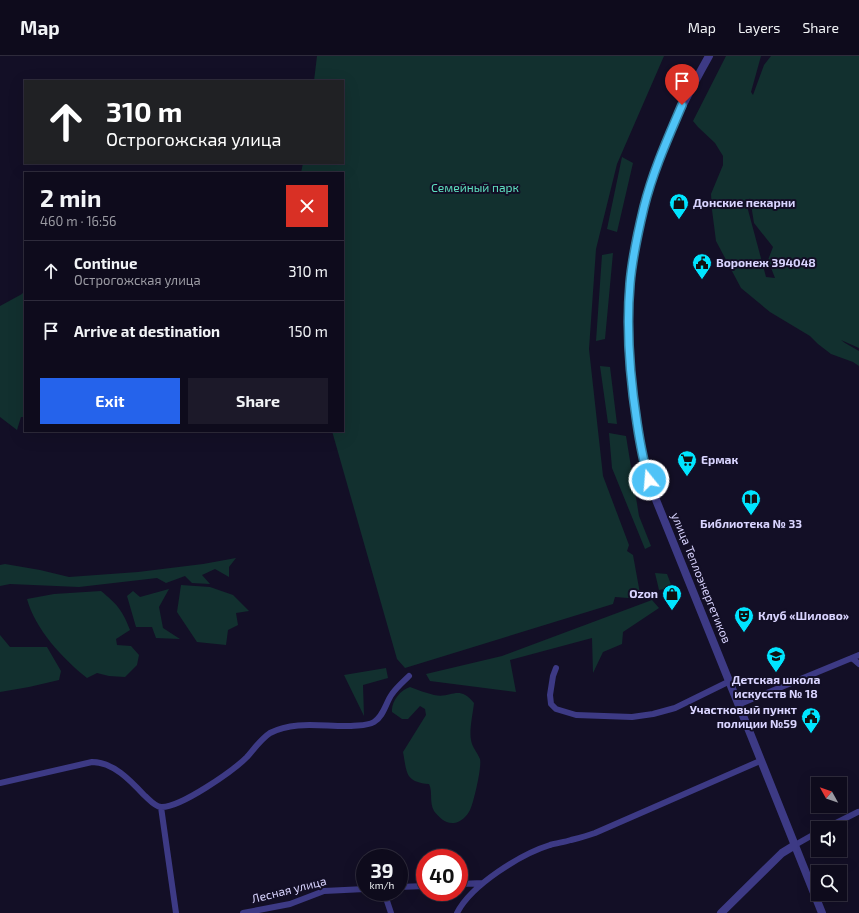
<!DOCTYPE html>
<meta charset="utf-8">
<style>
:root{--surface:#0e0b1c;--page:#1c1929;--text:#f1f3f6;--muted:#9b9ba3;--line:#2e2b3b;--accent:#2563eb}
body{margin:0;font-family:"Exo 2",sans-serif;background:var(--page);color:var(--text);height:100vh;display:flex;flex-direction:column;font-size:15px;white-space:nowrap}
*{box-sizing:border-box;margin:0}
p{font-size:13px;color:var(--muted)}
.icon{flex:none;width:22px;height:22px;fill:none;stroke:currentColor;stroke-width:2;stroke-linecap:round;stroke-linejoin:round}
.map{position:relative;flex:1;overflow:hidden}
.side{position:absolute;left:24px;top:116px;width:320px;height:260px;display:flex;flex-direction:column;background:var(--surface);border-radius:0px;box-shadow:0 4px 16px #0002,0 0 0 1px var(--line)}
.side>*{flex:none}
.guide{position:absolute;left:24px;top:24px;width:320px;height:84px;border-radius:0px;box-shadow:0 4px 16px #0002,0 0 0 1px var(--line);background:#202124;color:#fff;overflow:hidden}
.needle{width:26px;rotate:310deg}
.fabs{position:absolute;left:811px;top:721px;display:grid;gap:8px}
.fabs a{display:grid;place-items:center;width:36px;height:36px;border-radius:0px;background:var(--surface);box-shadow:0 4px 16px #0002,0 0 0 1px var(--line);font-size:20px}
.speed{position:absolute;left:356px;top:793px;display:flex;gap:8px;font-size:20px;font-weight:700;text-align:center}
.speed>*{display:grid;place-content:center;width:52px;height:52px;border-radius:50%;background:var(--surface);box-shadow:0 4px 16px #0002,0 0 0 1px var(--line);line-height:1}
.speed small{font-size:10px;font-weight:400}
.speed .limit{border:6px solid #d22;background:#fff;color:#111}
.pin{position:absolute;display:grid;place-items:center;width:34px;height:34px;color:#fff;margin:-41px -17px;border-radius:50% 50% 50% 0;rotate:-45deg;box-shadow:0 0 4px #0007}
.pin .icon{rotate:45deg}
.me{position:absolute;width:44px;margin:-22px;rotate:343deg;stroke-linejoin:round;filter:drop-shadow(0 0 3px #0008)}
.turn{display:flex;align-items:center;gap:14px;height:84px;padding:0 16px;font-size:18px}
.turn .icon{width:52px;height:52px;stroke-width:2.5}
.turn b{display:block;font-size:28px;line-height:34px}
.round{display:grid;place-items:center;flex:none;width:42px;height:42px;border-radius:0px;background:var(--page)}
.head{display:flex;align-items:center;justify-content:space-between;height:68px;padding:0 16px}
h1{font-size:24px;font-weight:700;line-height:30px}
.cta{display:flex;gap:8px;margin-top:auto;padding:8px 16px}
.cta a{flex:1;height:46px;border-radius:0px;background:var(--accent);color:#fff;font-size:16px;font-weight:700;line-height:46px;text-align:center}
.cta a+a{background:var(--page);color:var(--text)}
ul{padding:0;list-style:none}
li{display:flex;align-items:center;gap:12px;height:60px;padding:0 16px;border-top:1px solid var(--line)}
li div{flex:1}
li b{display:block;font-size:15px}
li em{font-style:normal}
header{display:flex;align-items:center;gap:24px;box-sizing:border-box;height:56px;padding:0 20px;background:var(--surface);border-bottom:1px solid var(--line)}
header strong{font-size:19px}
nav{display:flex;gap:22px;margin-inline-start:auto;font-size:14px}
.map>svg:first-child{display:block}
.green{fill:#12302f;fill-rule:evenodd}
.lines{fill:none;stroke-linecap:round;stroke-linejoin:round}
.minor{stroke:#3d3a85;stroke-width:6}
.tertiary{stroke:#3d3a85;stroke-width:8}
.route-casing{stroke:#337fa1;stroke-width:10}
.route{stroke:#4fc3f7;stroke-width:7}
.labels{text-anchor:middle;stroke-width:4;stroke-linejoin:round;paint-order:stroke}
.park-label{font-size:12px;fill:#5fe0c0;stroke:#130f26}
.poi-label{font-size:12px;font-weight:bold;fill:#d9d4ff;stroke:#130f26;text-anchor:start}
.street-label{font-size:12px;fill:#d9d4ff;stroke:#130f26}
</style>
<header>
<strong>Map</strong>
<nav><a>Map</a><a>Layers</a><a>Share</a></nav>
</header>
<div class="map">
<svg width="859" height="857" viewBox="0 0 859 857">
<rect width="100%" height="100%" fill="#130f26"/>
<path class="green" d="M317,0H664L617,108L596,193L589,293L603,420L629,489L627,495L633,499L641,543L615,541L613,548L405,612L397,603L332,375H343V117H301L303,107H343V25H314Z
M726,0H761L751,36L753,39L764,9L771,0H859V292L841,284L845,287L859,295V310L853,306L831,298L818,288L810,280L770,256L741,232L716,185L712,154L711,138L723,109V100L715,87L698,71L693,65ZM750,142L754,167L773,191L768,204L775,222L766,221L747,150Z
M622,101L633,107L617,176L607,173Z
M613,197L605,283L596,285L602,199Z
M25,234V309L23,315L25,317V361H21L17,374L0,361V250L22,238Z
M600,310L610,311L617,368L608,367Z
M609,377L626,380L639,460L651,490L645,493L612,412Z
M236,502L229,511V521L215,513L202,519L210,528L192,527L185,520L166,527L157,522L79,531L10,528L0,530V509L5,508L40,514L69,521L138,516L203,508Z
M655,517L667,518L672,531L659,534Z
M181,529L210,531L233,539L249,555L236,557L238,569L228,574L226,589L197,586L177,556Z
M169,533L159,551L163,572L180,583L156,582L152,571H136L127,540L133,535L140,541Z
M101,535C117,548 123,555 130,574L116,583L117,589L131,590L139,599L137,609L125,621L109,620L97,617L87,622C63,603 35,573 27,543L54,538Z
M652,544L659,552L623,576L622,588L603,596L593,617L592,582L510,604L516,636L430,625L426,618L502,600Z
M0,579L10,591H47L61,615L59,624L29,631L0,636Z
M386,612L388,622L363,629L364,660L344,619Z
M410,631C418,634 426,637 434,639C452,643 458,628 474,647C473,657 469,674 471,684C472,691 477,696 480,703C482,710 474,746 470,754C467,760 461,766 454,767C445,768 439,761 434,755C429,746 433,736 429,728C405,726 407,717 403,696L426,659L425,653L420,650L408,663H402L392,656C391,646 400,634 410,631Z"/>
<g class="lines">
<path class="minor" d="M852,602L859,608
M556,612L553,620L550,639L551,648L556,653L576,659L632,661L653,658L675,652L730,625
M740,648L859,599
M0,727L92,706C113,706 130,724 144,739C149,743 154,750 161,751C180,752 233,715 247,701C254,693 261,683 270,677C295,664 324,671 351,670C359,669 367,670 374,666C384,660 386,646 392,638C397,631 403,626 409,620
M161,751L176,857
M826,772L858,756
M795,789L818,776
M459,828L483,827
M399,831L425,830
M384,836L391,857
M243,857L290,848L324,835L365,833
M457,857C471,829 521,798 550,789C557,787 565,786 571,784C579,782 587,780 595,777L760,705"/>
<path class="tertiary" d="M709,0C691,32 674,64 661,98C643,144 629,206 628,255C627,291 631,329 637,364C640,387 644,408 650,429C708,572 765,714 822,857
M721,857L782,797L795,789"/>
</g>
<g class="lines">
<g class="route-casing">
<path id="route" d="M649,424C643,405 640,387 637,367C630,322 626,274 630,228C632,203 638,176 644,151C653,115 668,82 682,49"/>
</g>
<use href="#route" class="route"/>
</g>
<defs>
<g id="shop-pin" transform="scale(1)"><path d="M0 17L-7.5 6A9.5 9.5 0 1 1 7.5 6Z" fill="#00e5ff" stroke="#130f26"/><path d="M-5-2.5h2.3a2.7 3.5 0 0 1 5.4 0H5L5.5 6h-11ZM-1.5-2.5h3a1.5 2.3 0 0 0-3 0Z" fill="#111"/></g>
<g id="civic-pin" transform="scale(1)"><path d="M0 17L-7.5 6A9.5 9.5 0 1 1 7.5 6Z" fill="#00e5ff" stroke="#130f26"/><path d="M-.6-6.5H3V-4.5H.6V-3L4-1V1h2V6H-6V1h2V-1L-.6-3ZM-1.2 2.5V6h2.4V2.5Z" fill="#111"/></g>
<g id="supermarket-pin" transform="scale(1)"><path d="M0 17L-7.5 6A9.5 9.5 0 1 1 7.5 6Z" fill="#00e5ff" stroke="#130f26"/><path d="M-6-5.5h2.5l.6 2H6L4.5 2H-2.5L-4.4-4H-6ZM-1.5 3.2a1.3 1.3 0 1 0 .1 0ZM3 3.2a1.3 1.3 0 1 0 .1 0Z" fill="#111"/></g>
<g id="library-pin" transform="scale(1)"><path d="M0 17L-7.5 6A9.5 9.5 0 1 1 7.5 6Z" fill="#00e5ff" stroke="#130f26"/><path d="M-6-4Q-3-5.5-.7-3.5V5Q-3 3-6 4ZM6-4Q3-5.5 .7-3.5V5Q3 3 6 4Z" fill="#111"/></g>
<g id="theatre-pin" transform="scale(1)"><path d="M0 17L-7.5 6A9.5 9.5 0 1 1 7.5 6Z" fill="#00e5ff" stroke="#130f26"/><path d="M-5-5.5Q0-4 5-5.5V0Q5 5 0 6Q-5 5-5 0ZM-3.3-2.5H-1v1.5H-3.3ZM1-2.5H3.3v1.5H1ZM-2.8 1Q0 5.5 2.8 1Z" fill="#111"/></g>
<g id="school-pin" transform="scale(1)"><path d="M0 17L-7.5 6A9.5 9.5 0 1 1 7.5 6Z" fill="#00e5ff" stroke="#130f26"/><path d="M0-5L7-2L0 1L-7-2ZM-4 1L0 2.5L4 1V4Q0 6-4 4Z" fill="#111"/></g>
</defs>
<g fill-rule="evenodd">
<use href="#shop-pin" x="679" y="147"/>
<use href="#civic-pin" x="702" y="207"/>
<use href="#supermarket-pin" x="687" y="404"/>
<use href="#library-pin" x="751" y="443"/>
<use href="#shop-pin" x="672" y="538"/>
<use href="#theatre-pin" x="744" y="560"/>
<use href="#school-pin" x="776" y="600"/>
<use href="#civic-pin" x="811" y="661"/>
</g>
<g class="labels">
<g class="park-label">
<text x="475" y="136">Семейный парк</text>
</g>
<g class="poi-label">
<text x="693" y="151">Донские пекарни</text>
<text x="716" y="211">Воронеж 394048</text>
<text x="701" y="408">Ермак</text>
<text x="751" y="472" text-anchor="middle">Библиотека № 33</text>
<text x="658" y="542" text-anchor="end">Ozon</text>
<text x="758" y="564">Клуб «Шилово»</text>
<text x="776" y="628" text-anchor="middle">Детская школа<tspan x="776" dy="14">искусств № 18</tspan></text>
<text x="797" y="658" text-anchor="end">Участковый пункт<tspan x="797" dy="14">полиции №59</tspan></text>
</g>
<g class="street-label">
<text transform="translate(701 522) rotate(68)" y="4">улица Теплоэнергетиков</text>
<text transform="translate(289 834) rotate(-14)" y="4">Лесная улица</text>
</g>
</g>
</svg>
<div class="fabs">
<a><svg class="needle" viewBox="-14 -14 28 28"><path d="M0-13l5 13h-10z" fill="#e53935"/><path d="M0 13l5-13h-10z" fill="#9b9ba3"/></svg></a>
<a><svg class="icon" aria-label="sound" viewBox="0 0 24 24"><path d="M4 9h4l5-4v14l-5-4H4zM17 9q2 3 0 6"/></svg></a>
<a><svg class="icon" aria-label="search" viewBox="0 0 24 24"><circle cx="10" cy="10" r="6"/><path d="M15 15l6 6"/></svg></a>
</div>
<div class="speed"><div>39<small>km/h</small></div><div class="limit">40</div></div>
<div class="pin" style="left:682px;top:49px;background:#d93025"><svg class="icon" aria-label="arrive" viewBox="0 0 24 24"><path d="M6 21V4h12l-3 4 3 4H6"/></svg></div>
<svg class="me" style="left:649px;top:424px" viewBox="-20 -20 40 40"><circle r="17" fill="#4fc3f7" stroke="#fff" stroke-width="3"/><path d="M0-11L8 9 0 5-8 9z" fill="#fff"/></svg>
<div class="guide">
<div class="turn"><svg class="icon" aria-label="ahead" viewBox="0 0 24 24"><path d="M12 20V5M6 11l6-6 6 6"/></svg><div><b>310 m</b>Острогожская улица</div></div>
</div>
<section class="side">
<div class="head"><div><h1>2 min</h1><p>460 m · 16:56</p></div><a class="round" style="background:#d93025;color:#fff"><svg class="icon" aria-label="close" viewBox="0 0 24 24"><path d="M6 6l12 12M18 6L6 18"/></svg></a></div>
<ul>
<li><svg class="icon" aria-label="ahead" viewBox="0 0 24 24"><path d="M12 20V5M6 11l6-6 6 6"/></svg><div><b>Continue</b><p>Острогожская улица</p></div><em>310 m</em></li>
<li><svg class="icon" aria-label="arrive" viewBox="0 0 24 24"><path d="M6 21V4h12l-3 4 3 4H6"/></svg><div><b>Arrive at destination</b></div><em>150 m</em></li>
</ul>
<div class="cta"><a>Exit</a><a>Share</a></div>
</section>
</div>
